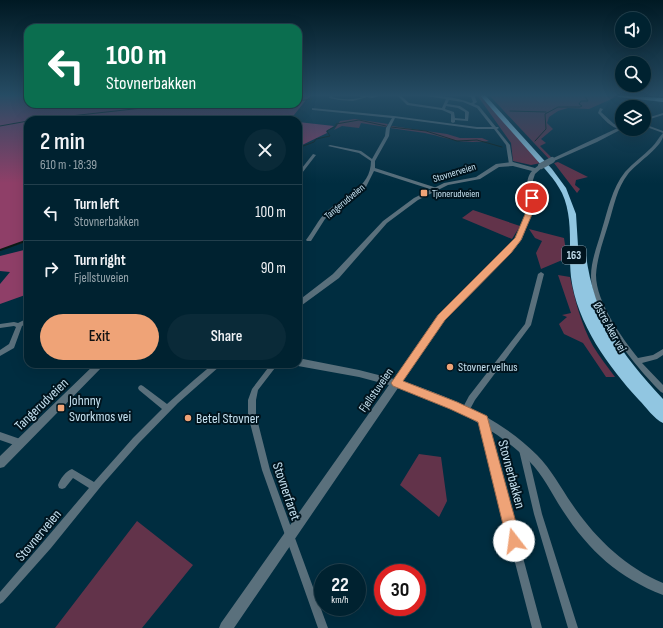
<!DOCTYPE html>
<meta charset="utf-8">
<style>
:root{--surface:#002230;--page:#0a2a38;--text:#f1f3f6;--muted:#95a4ab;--line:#223f4c;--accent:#efa377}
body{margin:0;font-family:"Sofia Sans Condensed",sans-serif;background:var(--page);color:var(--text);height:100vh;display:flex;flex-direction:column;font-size:15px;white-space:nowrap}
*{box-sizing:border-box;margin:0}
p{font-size:13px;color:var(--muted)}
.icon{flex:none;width:22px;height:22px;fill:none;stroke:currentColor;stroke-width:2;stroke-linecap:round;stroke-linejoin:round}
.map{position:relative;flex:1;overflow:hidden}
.drawer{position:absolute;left:24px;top:116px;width:278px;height:252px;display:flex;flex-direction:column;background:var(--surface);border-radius:12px;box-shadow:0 4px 16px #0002,0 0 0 1px var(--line)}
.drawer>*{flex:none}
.hud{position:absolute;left:24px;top:24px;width:278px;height:84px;border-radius:12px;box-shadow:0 4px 16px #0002,0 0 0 1px var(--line);background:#0b6e4f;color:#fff;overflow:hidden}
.tools{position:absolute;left:615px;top:12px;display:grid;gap:8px}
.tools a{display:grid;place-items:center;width:36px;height:36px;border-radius:50%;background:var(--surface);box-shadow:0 4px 16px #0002,0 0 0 1px var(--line);font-size:20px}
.speed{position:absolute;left:314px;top:564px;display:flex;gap:8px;font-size:20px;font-weight:700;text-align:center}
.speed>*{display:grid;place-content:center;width:52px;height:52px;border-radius:50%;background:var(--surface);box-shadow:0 4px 16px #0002,0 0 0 1px var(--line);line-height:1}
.speed small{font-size:10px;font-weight:400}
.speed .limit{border:6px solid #d22;background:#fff;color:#111}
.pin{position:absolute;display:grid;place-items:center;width:34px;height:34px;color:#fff;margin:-17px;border:2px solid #fff;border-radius:50%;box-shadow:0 1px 4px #0007}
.me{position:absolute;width:44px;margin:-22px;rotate:345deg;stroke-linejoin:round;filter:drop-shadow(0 0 3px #0008)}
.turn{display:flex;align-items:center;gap:14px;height:84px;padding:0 16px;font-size:18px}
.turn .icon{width:52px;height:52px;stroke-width:2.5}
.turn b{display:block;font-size:28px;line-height:34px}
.round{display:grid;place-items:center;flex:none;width:42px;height:42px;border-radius:21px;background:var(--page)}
.summary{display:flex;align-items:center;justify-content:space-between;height:68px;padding:0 16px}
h1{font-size:24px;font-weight:600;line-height:30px}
.cta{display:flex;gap:8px;margin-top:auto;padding:8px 16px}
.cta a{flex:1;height:46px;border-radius:24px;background:var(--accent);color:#111;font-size:16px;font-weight:600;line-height:46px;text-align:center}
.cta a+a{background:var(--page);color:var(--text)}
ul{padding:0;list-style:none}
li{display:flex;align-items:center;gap:12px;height:56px;padding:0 16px;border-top:1px solid var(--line)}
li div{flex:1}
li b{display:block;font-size:15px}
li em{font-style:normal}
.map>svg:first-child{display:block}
.green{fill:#62334a}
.forest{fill:#8f3f68}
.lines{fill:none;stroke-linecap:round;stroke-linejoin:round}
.stream-far1{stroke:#0a1a15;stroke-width:1}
.stream{stroke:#0a1a15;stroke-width:2}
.minor{fill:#5a707c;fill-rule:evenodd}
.tertiary{fill:#5a707c;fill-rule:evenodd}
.trunk{fill:#91c6e1;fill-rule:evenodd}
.motorway{fill:#9ad4f2;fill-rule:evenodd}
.tertiary-bridge{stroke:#5a707c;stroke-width:6}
.route{fill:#efa377;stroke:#9b6a4d}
.poi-dot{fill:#efa377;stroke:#00141e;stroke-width:1.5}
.labels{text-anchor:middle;stroke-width:4;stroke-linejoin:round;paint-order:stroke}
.far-street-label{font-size:10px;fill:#c4e0ef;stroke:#00141e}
.far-poi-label{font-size:10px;fill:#c4e0ef;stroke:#00141e;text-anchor:start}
.shield{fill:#00141e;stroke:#89a3b0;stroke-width:1}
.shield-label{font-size:11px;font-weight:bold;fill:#c4e0ef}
.street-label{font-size:12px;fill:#c4e0ef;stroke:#00141e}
.poi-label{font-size:12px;fill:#c4e0ef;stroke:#00141e;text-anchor:start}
.near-poi-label{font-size:14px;fill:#c4e0ef;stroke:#00141e;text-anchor:start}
.near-street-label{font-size:14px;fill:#c4e0ef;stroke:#00141e}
</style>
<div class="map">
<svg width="663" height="628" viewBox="0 0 663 628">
<rect width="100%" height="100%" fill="#002d40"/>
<path class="green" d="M477,95H480L541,163L531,165L513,161L511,143Z
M489,95H609L616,97L589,109L568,108L558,111L549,117L547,123L553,129L541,139L546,143L540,146L551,157L549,159Z
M355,119L388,124L386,127L361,123L359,128L342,126L334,130L340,121Z
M392,126L447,134L460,138H482L489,141C459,144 452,139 425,133C413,131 402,130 390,128Z
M558,162L588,177L576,180L575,185L580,189L577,193L554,163Z
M473,210L520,226L512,239L462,218Z
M529,229L564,238L567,258L541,269L536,253L542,241L535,238Z
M558,275L570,277C575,300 581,324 593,346C599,356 607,366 615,377H606L583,343L564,334L559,324L567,317L562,315L571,313Z
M419,454L441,457L447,501L439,517L400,485Z
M137,521L193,565L142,628H55Z"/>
<path class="forest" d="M0,95H28V104H298V95H312L306,100L290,120H28V241L0,250Z
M298,122L334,126L326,131L327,133L298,147Z
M28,249V294L0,304V284L10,272L0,271V256Z"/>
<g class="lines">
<path class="stream-far1" d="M298,101L312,99L316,95
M510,111L546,112
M35,120L169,105L201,108L242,105L262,107L278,104
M0,126L28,121
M391,127L426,131L457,141L477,140L502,147
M535,141L546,129L545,114L558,107H580L582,106L579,104L581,101H588L584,95
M298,148L314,142L316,139L330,136L327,131L336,126V124L359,120L386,126"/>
<path class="stream" d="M0,250L28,240"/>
<path class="minor" d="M330,95H333L332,97C342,100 353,100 363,97L352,95H383L372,98L367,97L353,101L339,100L329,98Z
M397,95H400L409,103L442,108L446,99L420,95C436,95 457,97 471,103L473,102L471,97L464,95H474L477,102L474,104L479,106L496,127H498L499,128L497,129L510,145L513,164L511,165L509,164L506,145L494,129H477L395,118L390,128L389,136L375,161V168L437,188V190H433L374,171L366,187L331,213L325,219L311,241H307L306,240C313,231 318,220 326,212C343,197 371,188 371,161L359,153L328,146L330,145L361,151L372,159L385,136L386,128L392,118L313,110H312V108L394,116L477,127H492L477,108L463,102L449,100L447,104L460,106L469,112L468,121L455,120V122L453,123L451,122V114L442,110L407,105ZM446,106L458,108L465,112V119L455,118L454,112L445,109Z
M600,108L603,109L601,112L614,124L620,127V129C611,128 604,119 598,113Z
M644,124L663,131C663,133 663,135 663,137C660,148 636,164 628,174C617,188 614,206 609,222C604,239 597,257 596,275C596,302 622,338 638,358L653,355L663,349V355L657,359L642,363L663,385V393L661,392C636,367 591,313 591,276C591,260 598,244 602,229C608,210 612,188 625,172C633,163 643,156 652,147C656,143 659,137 663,133L644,126Z
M313,154L316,155L299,177H298V173Z
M541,272L544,274L531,325L475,400L468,413L465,414L462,413L461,411L469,396L525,324L538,274Z
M28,318V323L22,326L14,348L0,356V350L9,344L16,327L14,326L0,328V324L14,322L18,323Z
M213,364H221L220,366L178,403L139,443L102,485L51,548L3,602L0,604V592L44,541L89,488L73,478L65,488L62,489L59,488L58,485C60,479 66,471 72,469L94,482L133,438L162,409L139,390L138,388L139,386L141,385L143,386L167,404L194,380Z
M271,364H278L258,390L256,400V415L270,470L328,628H318L262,470L248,415V400L252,389Z
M484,417L487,418L488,420L487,424L542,628H532L479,424L481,418Z
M0,432L23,440L24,443L23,446L20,447L0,440Z
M523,446L526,447L527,450L542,514L578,628H568L534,514L519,450L520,447Z"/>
<path class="tertiary" d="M663,113V115L644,121V119Z
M622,126V129L597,142L554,161L549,160Z
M513,162L535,168L539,165L544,166L535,174L533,180L534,207L522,239L511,253L445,319L402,381C451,397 500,418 537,455C551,469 561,488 572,504C595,538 625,567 663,583V595C619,578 589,551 563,511C552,494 543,475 529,461C492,425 446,404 398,388L234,628H219L221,623L389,385L359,377L298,366L295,364H298V358L359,370L394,379L439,315L507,249C516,239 525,221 528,207C530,195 523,181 532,171L513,166L499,167L480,179L448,185L418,200L387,223L339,278L298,308V301L333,274L383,221L414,198L444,183L476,177L496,164Z
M95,364H105L4,467L0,468V456Z"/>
<path class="trunk" d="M480,95H485L552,169L566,188L576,214L578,246H584L585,248C593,316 618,350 663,399V423C654,419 646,407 639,400C608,366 577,324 571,277C568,249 574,219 562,193C555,179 544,168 534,157C516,136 497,116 480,95Z"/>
<path class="motorway" d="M616,95L663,98V102L619,97Z"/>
<path class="tertiary-bridge" d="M541,166L552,160"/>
</g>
<linearGradient id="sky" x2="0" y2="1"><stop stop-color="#001923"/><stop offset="0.52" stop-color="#264c64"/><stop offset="1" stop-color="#264c64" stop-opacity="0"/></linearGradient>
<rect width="663" height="183" fill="url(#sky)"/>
<path class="route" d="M529,196L535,198L533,212L521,240L511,253L445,320L403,381L457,402L487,416L521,541L519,545L514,547L509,545L507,541L478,422L450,409L393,386L391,383L438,315L515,238L526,212Z"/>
<g class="poi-dot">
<rect x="420" y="189" width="8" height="8" rx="2"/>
<circle cx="450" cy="367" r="4"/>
<rect x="57" y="404" width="8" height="8" rx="2"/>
<circle cx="188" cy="418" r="4"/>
</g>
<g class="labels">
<g class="far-street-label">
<text transform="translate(454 172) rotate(-17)" y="4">Stovnerveien</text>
<text transform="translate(344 201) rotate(-40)" y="4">Tangerudveien</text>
</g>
<g class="far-poi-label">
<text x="432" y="197">Tjonerudveien</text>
</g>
<rect class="shield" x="562" y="246" width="24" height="18" rx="3"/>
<g class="shield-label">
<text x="574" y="259">163</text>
</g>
<g class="street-label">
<text transform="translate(610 327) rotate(61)" y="4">Østre Aker vei</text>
<text transform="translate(376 390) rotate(-55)" y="4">Fjellstuveien</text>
</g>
<g class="poi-label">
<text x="458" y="371">Stovner velhus</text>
</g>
<g class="near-poi-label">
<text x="69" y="405">Johnny<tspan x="69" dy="16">Svorkmos vei</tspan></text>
<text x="196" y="423">Betel Stovner</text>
</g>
<g class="near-street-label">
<text transform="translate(41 404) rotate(-44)" y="5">Tangerudveien</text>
<text transform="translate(512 474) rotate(75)" y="5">Stovnerbakken</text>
<text transform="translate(287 491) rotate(71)" y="5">Stovnerfaret</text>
<text transform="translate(38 535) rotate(-50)" y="5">Stovnerveien</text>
</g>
</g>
</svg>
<div class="tools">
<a><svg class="icon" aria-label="sound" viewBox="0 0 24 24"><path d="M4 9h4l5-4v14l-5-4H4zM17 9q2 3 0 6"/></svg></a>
<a><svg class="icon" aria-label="search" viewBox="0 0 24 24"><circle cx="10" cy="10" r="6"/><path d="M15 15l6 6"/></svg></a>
<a><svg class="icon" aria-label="layers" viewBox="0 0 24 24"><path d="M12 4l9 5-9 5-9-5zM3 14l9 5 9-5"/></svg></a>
</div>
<div class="speed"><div>22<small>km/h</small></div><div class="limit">30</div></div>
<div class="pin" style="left:532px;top:198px;background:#d93025"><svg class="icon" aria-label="arrive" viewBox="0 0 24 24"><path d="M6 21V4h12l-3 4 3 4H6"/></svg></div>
<svg class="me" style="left:514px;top:541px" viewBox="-20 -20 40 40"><circle r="19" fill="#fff"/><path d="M0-13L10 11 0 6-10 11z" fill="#efa377"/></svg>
<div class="hud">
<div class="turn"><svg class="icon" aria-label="left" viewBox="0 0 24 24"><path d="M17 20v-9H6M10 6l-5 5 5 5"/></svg><div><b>100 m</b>Stovnerbakken</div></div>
</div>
<section class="drawer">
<div class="summary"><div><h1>2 min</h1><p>610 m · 18:39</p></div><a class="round"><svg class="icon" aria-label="close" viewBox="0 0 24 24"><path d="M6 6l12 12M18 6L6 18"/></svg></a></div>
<ul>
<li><svg class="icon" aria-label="left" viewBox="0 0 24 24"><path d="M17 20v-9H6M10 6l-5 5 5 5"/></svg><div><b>Turn left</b><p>Stovnerbakken</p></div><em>100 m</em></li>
<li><svg class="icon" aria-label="right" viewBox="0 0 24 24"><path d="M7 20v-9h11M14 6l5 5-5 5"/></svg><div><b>Turn right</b><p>Fjellstuveien</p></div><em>90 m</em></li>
</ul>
<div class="cta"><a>Exit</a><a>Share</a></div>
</section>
</div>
